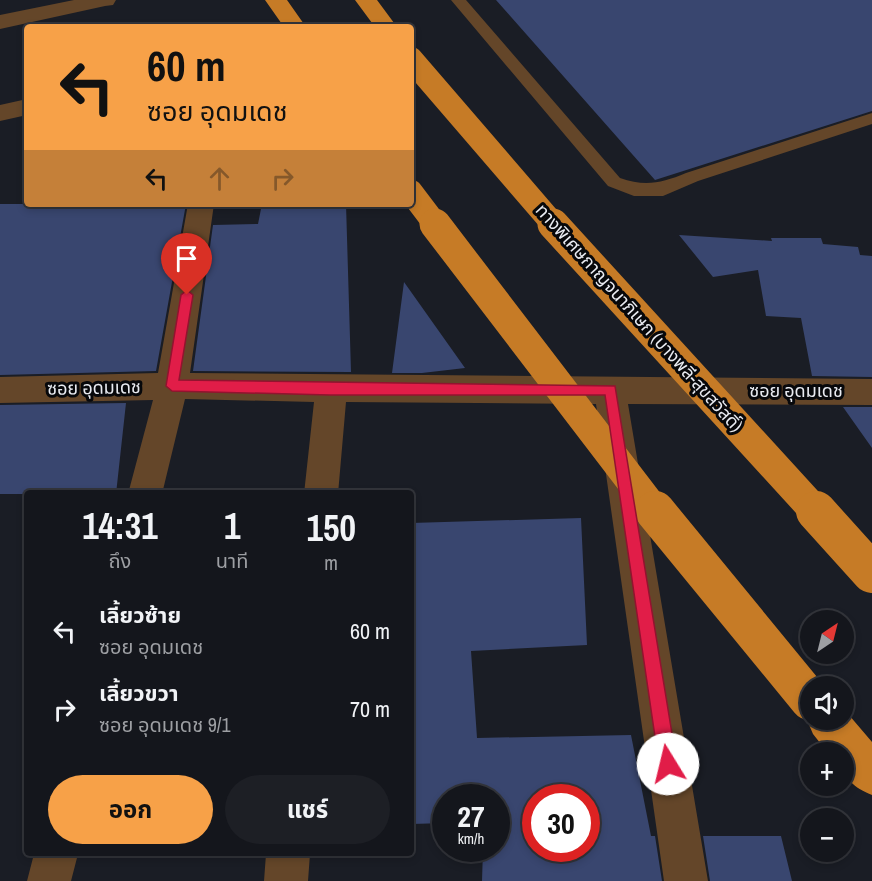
<!DOCTYPE html>
<html lang="th">
<meta charset="utf-8">
<style>
:root{--surface:#14161c;--page:#1d1f25;--text:#f1f3f6;--muted:#9d9fa3;--line:#33353b;--accent:#f7a148}
body{margin:0;font-family:"Archivo Narrow","Noto Sans Thai",sans-serif;background:var(--page);color:var(--text);height:100vh;display:flex;flex-direction:column;font-size:22px;white-space:nowrap}
*{box-sizing:border-box;margin:0}
p{font-size:20px;color:var(--muted)}
.icon{flex:none;width:33px;height:33px;fill:none;stroke:currentColor;stroke-width:2;stroke-linecap:round;stroke-linejoin:round}
.map{position:relative;flex:1;overflow:hidden}
.side{position:absolute;left:24px;top:490px;width:390px;height:366px;display:flex;flex-direction:column;background:var(--surface);border-radius:6px;box-shadow:0 3px 9px #0003,0 0 0 2px var(--line)}
.side>*{flex:none}
.guide{position:absolute;left:24px;top:24px;width:390px;height:183px;border-radius:6px;box-shadow:0 3px 9px #0003,0 0 0 2px var(--line);background:#f7a148;color:#111;overflow:hidden}
.needle{width:39px;rotate:35deg}
.buttons{position:absolute;left:800px;top:610px;display:grid;gap:12px}
.buttons a{display:grid;place-items:center;width:54px;height:54px;border-radius:50%;background:var(--surface);box-shadow:0 3px 9px #0003,0 0 0 2px var(--line);font-size:30px}
.speed{position:absolute;left:432px;top:784px;display:flex;gap:12px;font-size:30px;font-weight:700;text-align:center}
.speed>*{display:grid;place-content:center;width:78px;height:78px;border-radius:50%;background:var(--surface);box-shadow:0 3px 9px #0003,0 0 0 2px var(--line);line-height:1}
.speed small{font-size:15px;font-weight:400}
.speed .limit{border:9px solid #d22;background:#fff;color:#111}
.pin{position:absolute;display:grid;place-items:center;width:51px;height:51px;color:#fff;margin:-62px -26px;border-radius:50% 50% 50% 0;rotate:-45deg;box-shadow:0 0 6px #0007}
.pin .icon{rotate:45deg}
.me{position:absolute;width:66px;margin:-33px;rotate:351deg;stroke-linejoin:round;filter:drop-shadow(0 0 4px #0008)}
.turn{display:flex;align-items:center;gap:21px;height:126px;padding:0 24px;font-size:27px}
.turn .icon{width:78px;height:78px;stroke-width:2.5}
.turn b{display:block;font-size:42px;line-height:51px}
.lanes{display:flex;align-items:center;height:57px;padding:0 24px;background:#0003;justify-content:center;gap:30px;direction:ltr}
.lanes .off{opacity:.35}
.eta{display:flex;justify-content:space-evenly;align-items:center;height:102px;text-align:center}
.eta b{font-size:36px;font-weight:700;line-height:42px}
.primary-button{display:flex;gap:12px;margin-top:auto;padding:12px 24px}
.primary-button a{flex:1;height:69px;border-radius:36px;background:var(--accent);color:#111;font-size:24px;font-weight:700;line-height:69px;text-align:center}
.primary-button a+a{background:var(--page);color:var(--text)}
ul{padding:0;list-style:none}
li{display:flex;align-items:center;gap:18px;height:78px;padding:0 24px}
li div{flex:1}
li b{display:block;font-size:22px}
li em{font-style:normal}
.map>svg:first-child{display:block}
.building{fill:#39466f;fill-rule:evenodd}
.lines{fill:none;stroke-linecap:round;stroke-linejoin:round}
.lane{fill:#644629;fill-rule:evenodd}
.street{fill:#644629;fill-rule:evenodd}
.highway{fill:#c67b26;fill-rule:evenodd}
.highway-bridge-far2{stroke:#c67b26;stroke-width:24}
.highway-bridge-far1{stroke:#c67b26;stroke-width:31}
.highway-bridge{stroke:#c67b26;stroke-width:40}
.route{fill:#e11d48;stroke:#92132f;stroke-width:1.5}
.labels{text-anchor:middle;stroke-width:6;stroke-linejoin:round;paint-order:stroke}
.street-label{font-size:18px;fill:#e9ebf1;stroke:#07080b}
</style>
<div class="map">
<svg width="872" height="881" viewBox="0 0 872 881">
<rect width="100%" height="100%" fill="#1a1d25"/>
<path class="building" d="M496,0H872V111L655,180Z
M0,204H186L156,371L0,375Z
M262,204H346L351,372L193,371L213,225L258,224Z
M679,235L772,241L771,238H821L823,244L858,247L860,255L872,256V377L812,376L801,318L766,316L758,270L713,277Z
M404,282L465,368L422,373H392Z
M126,403L116,494H0V405Z
M843,407H872V448Z
M581,518L587,645L471,651L477,738L631,735L651,836H655L662,881H482L483,849H496V798H446V823L411,824V523ZM536,798H586V849H536Z
M703,836H781L792,881H710Z"/>
<g class="lines">
<path class="lane" d="M451,0H466L620,178C645,187 662,183 686,173L872,113V124L698,181L663,196H634L608,186Z"/>
<path class="street" d="M74,0H116L113,5L105,6L0,29V15Z
M27,99V115L0,121V105Z
M188,204H214L190,373L872,379V405L628,404L708,881H664L596,404L346,402L338,494H304L314,402L185,399L162,494H128L153,400L0,403V377L158,373Z
M34,854H78L71,881H27Z
M266,854H310L308,881H264Z"/>
<path class="highway" d="M265,0H287L306,27H284Z
M355,0H377L397,27H375Z
M843,708L872,742V795C850,786 843,777 843,753H828L813,734L807,720L810,712V720H843Z"/>
<path class="highway-bridge-far2" d="M411,59L554,225
M411,192L436,225"/>
<path class="highway-bridge-far1" d="M435,224L656,513
M553,224L817,513"/>
<path class="highway-bridge" d="M655,511L810,700
M816,511L872,573"/>
</g>
<path class="route" d="M187,290L193,295L179,380L615,386L677,764L674,770L668,773L662,770L659,764L605,395H330L172,391L166,386L181,295Z"/>
<g class="labels">
<g class="street-label">
<text transform="translate(639 318) rotate(48)" y="6">ทางพิเศษกาญจนาภิเษก (บางพลี-สุขสวัสดิ์)</text>
<text transform="translate(94 388) rotate(-1)" y="6">ซอย อุดมเดช</text>
<text x="796" y="397">ซอย อุดมเดช</text>
</g>
</g>
</svg>
<div class="buttons">
<a><svg class="needle" viewBox="-14 -14 28 28"><path d="M0-13l5 13h-10z" fill="#e53935"/><path d="M0 13l5-13h-10z" fill="#9d9fa3"/></svg></a>
<a><svg class="icon" aria-label="sound" viewBox="0 0 24 24"><path d="M4 9h4l5-4v14l-5-4H4zM17 9q2 3 0 6"/></svg></a>
<a>+</a>
<a>−</a>
</div>
<div class="speed"><div>27<small>km/h</small></div><div class="limit">30</div></div>
<div class="pin" style="left:187px;top:295px;background:#d93025"><svg class="icon" aria-label="arrive" viewBox="0 0 24 24"><path d="M6 21V4h12l-3 4 3 4H6"/></svg></div>
<svg class="me" style="left:668px;top:764px" viewBox="-20 -20 40 40"><circle r="19" fill="#fff"/><path d="M0-13L10 11 0 6-10 11z" fill="#e11d48"/></svg>
<div class="guide">
<div class="turn"><svg class="icon" aria-label="left" viewBox="0 0 24 24"><path d="M17 20v-9H6M10 6l-5 5 5 5"/></svg><div><b>60 m</b>ซอย อุดมเดช</div></div>
<div class="lanes"><svg class="icon" aria-label="left" viewBox="0 0 24 24"><path d="M17 20v-9H6M10 6l-5 5 5 5"/></svg><svg class="icon off" aria-label="ahead" viewBox="0 0 24 24"><path d="M12 20V5M6 11l6-6 6 6"/></svg><svg class="icon off" aria-label="right" viewBox="0 0 24 24"><path d="M7 20v-9h11M14 6l5 5-5 5"/></svg></div>
</div>
<section class="side">
<div class="eta">
<div><b>14:31</b><p>ถึง</p></div>
<div><b>1</b><p>นาที</p></div>
<div><b>150</b><p>m</p></div>
</div>
<ul>
<li><svg class="icon" aria-label="left" viewBox="0 0 24 24"><path d="M17 20v-9H6M10 6l-5 5 5 5"/></svg><div><b>เลี้ยวซ้าย</b><p>ซอย อุดมเดช</p></div><em>60 m</em></li>
<li><svg class="icon" aria-label="right" viewBox="0 0 24 24"><path d="M7 20v-9h11M14 6l5 5-5 5"/></svg><div><b>เลี้ยวขวา</b><p>ซอย อุดมเดช 9/1</p></div><em>70 m</em></li>
</ul>
<div class="primary-button"><a>ออก</a><a>แชร์</a></div>
</section>
</div>
